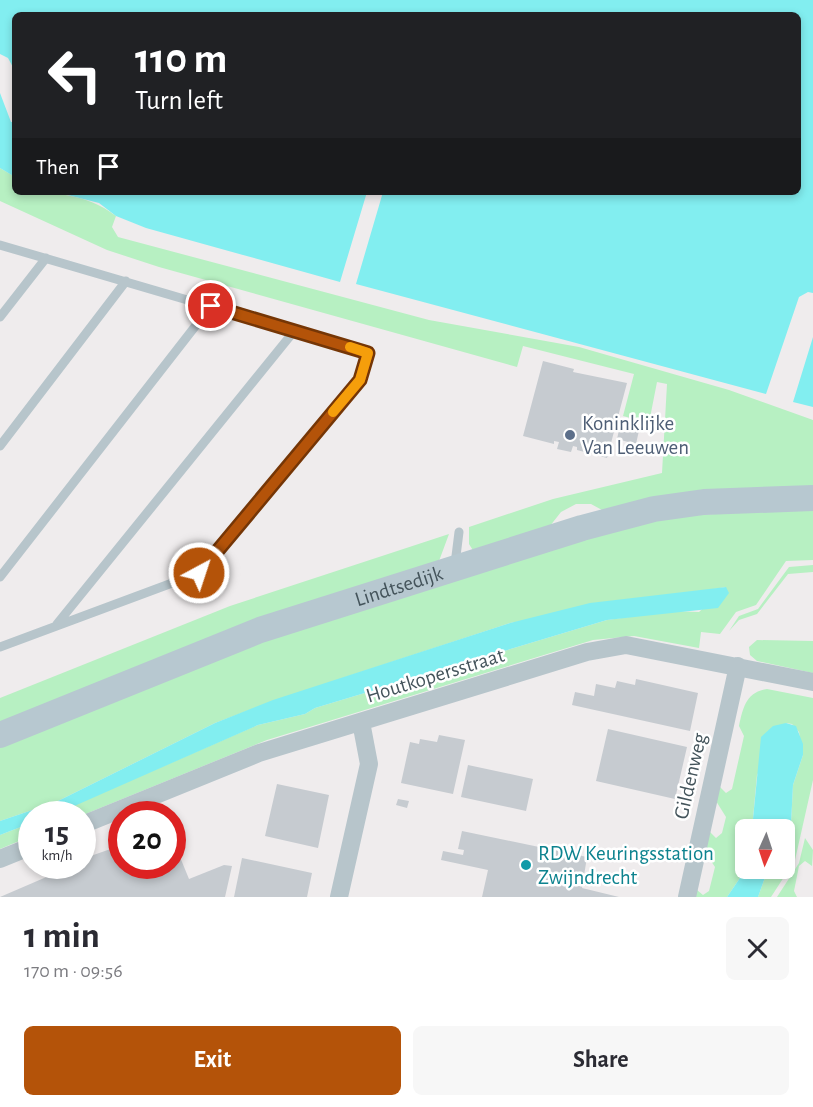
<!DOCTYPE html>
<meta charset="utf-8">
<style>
:root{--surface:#fff;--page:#f7f7f7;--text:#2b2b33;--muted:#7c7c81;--accent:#b45309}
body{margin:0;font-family:"Alegreya Sans",sans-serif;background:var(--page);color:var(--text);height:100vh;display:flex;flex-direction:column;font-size:22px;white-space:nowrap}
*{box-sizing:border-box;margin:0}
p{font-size:20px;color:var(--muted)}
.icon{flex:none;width:33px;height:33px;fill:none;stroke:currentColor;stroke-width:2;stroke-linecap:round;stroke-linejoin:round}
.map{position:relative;height:897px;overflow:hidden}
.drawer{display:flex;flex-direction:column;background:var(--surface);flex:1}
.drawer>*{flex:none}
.banner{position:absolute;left:12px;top:12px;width:789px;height:183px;border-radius:9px;box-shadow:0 3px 9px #0003;background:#202124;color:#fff;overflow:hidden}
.needle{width:39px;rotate:183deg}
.buttons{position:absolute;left:735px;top:819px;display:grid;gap:12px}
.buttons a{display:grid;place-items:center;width:60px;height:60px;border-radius:9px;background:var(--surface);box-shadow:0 3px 9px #0003;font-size:30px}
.speed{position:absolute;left:18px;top:801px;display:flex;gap:12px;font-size:30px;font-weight:700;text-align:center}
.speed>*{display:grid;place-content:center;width:78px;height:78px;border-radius:50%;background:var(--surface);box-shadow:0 3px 9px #0003;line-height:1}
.speed small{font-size:15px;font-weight:400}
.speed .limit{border:9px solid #d22;background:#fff;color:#111}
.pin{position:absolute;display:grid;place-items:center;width:51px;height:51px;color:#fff;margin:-26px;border:3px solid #fff;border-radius:50%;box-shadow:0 2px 6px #0007}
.me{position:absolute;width:66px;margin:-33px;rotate:40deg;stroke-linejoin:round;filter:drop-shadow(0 0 4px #0008)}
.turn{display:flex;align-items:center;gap:21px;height:126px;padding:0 24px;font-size:27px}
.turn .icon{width:78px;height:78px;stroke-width:2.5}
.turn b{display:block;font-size:42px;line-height:51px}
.then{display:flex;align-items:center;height:57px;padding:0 24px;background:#0003;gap:12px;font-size:22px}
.round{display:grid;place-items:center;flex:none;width:63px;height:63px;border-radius:9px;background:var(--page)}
.summary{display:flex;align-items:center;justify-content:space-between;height:102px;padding:0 24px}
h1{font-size:36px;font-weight:700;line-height:45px}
.action{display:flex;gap:12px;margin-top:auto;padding:12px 24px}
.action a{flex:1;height:69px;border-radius:9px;background:var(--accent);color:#fff;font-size:24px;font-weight:700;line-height:69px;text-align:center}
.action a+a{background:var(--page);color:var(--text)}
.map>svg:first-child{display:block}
.green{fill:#b7f0c2}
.water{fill:#82eef0}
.building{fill:#c6cbd0}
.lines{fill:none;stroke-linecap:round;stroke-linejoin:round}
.lane{stroke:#b7c5cb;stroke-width:9}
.street{stroke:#b7c5cb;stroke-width:18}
.secondary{stroke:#b7c8d0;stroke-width:26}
.route-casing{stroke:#753606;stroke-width:15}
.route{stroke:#b45309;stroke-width:10}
.slow{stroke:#f59e0b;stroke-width:10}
.service-dot{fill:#5c6f8a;stroke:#fff;stroke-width:2}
.culture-dot{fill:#0f9aa8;stroke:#fff;stroke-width:2}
.labels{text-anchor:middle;stroke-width:5;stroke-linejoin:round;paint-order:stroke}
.service-label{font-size:21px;fill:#4e5e75;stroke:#fff;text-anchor:start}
.street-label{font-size:21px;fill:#44545b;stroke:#fff}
.culture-label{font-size:21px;fill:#0d838f;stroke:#fff;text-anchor:start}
</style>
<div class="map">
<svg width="813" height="897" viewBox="0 0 813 897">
<rect width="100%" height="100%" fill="#efeced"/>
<path class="green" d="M0,168L15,177V192C52,192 86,193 116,216L112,227L118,237L429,320L579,347L729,390L813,420V491L602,510L591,504H576L561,512L546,531L474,552L469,544V527L553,499L662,473L667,384L657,382L649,423L623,416L634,374L523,346L517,367L159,267L107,250L0,201Z
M813,507V560L786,561L756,605L736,612L720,634L701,632L699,648L634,636L593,640L267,740L83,815L53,814L258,725L305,714L315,708L607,620L672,611L699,612L726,587L510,623L273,701L215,723L56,802L0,821V746L257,642L497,564L658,518Z
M449,534L439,561L0,729V698L230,606Z
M813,565V572L788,574L757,614L739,620L729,631L739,616L758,609L789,567Z
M757,640L813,641V673L757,661L750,655L749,647Z
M767,689L813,698V780L795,860L771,897H758L768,869L784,868L785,837L791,824L793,785L803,755L799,732L792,724L786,723L757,775L752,829L746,830L745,863L742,875L727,897H695L697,890L703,895L709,891L715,867L705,852L710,832L716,838L722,833L726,817L716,801L720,787L726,793L732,789L744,736L739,726C743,708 746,692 767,689Z
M31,823V836L0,849V835Z
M805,838L813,850L812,866L805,861L799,866L794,891L797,897H777L799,863Z"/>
<path class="water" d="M0,0H813V293L808,292L799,297L766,394L356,284L383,192H798V15H15V71L8,58L0,54Z
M0,93L11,122H15V177L0,168Z
M56,192H367L340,282L146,228L116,216L99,203Z
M813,337V407L793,402Z
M726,587L729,593L718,608L607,620L315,708L305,714L258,725L63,811L53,814H32L31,823L0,835V821L56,802L215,723L273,700L510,623L590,603Z
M786,723L796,726L803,744V755L793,785L791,824L785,837L784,830L752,829L761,737L773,726Z
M745,863L746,868L768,869L758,897H727L742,875Z"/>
<path class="building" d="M543,361L574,369L573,372L627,383L607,458L577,450V447L573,446L571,452L557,449L559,442L554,441V444L523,436Z
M621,421L640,426L636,444L617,439Z
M636,679L698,693L690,731L572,705L575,692L594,696L596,684L615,688L617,681L635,685Z
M608,729L687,747L675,799L596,781Z
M439,735L465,740L453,794L401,783L410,742L419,744L420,739L437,742Z
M468,765L533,779L526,811L461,797Z
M277,784L329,795L318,848L265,836Z
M398,799L409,801L407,808L396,805Z
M462,831L587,857L582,888L619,897H482L488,870L441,860L443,851L463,855L464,850L458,849Z
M173,840L189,879L224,865L232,866L225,897H0L72,866H82V859L122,845V866H172Z
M242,858L312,873L307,897H234Z"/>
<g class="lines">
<path class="lane" d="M0,245L368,353L360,380L199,573L0,647
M0,317L46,258
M0,446L126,281
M459,565L456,556L459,532
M0,577L211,306
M57,624L295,330"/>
<path class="street" d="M82,825L259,753L587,652L626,645L813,682
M0,859L32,846
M339,897L369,764L361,722
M687,897L738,666"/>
<path class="secondary" id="s1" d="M0,735L260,630L582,528L654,509L704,502L813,498"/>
</g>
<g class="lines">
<g class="route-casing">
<path id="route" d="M199,573L360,380L368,353L211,306"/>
</g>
<use href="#route" class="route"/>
<path class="slow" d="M333,412L360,380L368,353L350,347"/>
</g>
<circle class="service-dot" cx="570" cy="435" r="6"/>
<circle class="culture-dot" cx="526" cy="865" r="6"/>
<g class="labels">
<g class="service-label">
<text x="582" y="430">Koninklijke<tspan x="582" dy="24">Van Leeuwen</tspan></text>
</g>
<g class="street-label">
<text dy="7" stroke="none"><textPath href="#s1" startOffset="426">Lindtsedijk</textPath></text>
<text transform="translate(435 675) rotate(-17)" y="7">Houtkopersstraat</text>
<text transform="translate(690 776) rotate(-77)" y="7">Gildenweg</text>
</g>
<g class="culture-label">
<text x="538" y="860">RDW Keuringsstation<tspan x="538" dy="24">Zwijndrecht</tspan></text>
</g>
</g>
</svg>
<div class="buttons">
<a><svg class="needle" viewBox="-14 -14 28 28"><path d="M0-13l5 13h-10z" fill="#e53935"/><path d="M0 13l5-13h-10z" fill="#7c7c81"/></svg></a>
</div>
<div class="speed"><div>15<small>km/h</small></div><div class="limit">20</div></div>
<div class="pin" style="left:211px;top:306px;background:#d93025"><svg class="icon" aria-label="arrive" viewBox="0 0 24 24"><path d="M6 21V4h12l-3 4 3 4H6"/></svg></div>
<svg class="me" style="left:199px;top:573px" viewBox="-20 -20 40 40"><circle r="17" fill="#b45309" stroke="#fff" stroke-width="3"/><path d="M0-11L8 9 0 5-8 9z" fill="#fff"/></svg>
<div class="banner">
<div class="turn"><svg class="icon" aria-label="left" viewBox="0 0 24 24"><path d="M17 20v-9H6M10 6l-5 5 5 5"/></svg><div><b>110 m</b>Turn left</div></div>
<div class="then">Then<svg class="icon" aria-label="arrive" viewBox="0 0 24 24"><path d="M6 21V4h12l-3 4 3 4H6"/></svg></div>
</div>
</div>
<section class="drawer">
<div class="summary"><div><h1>1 min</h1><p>170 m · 09:56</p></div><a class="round"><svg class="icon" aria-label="close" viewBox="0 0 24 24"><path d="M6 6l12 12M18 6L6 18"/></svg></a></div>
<div class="action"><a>Exit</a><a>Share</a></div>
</section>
